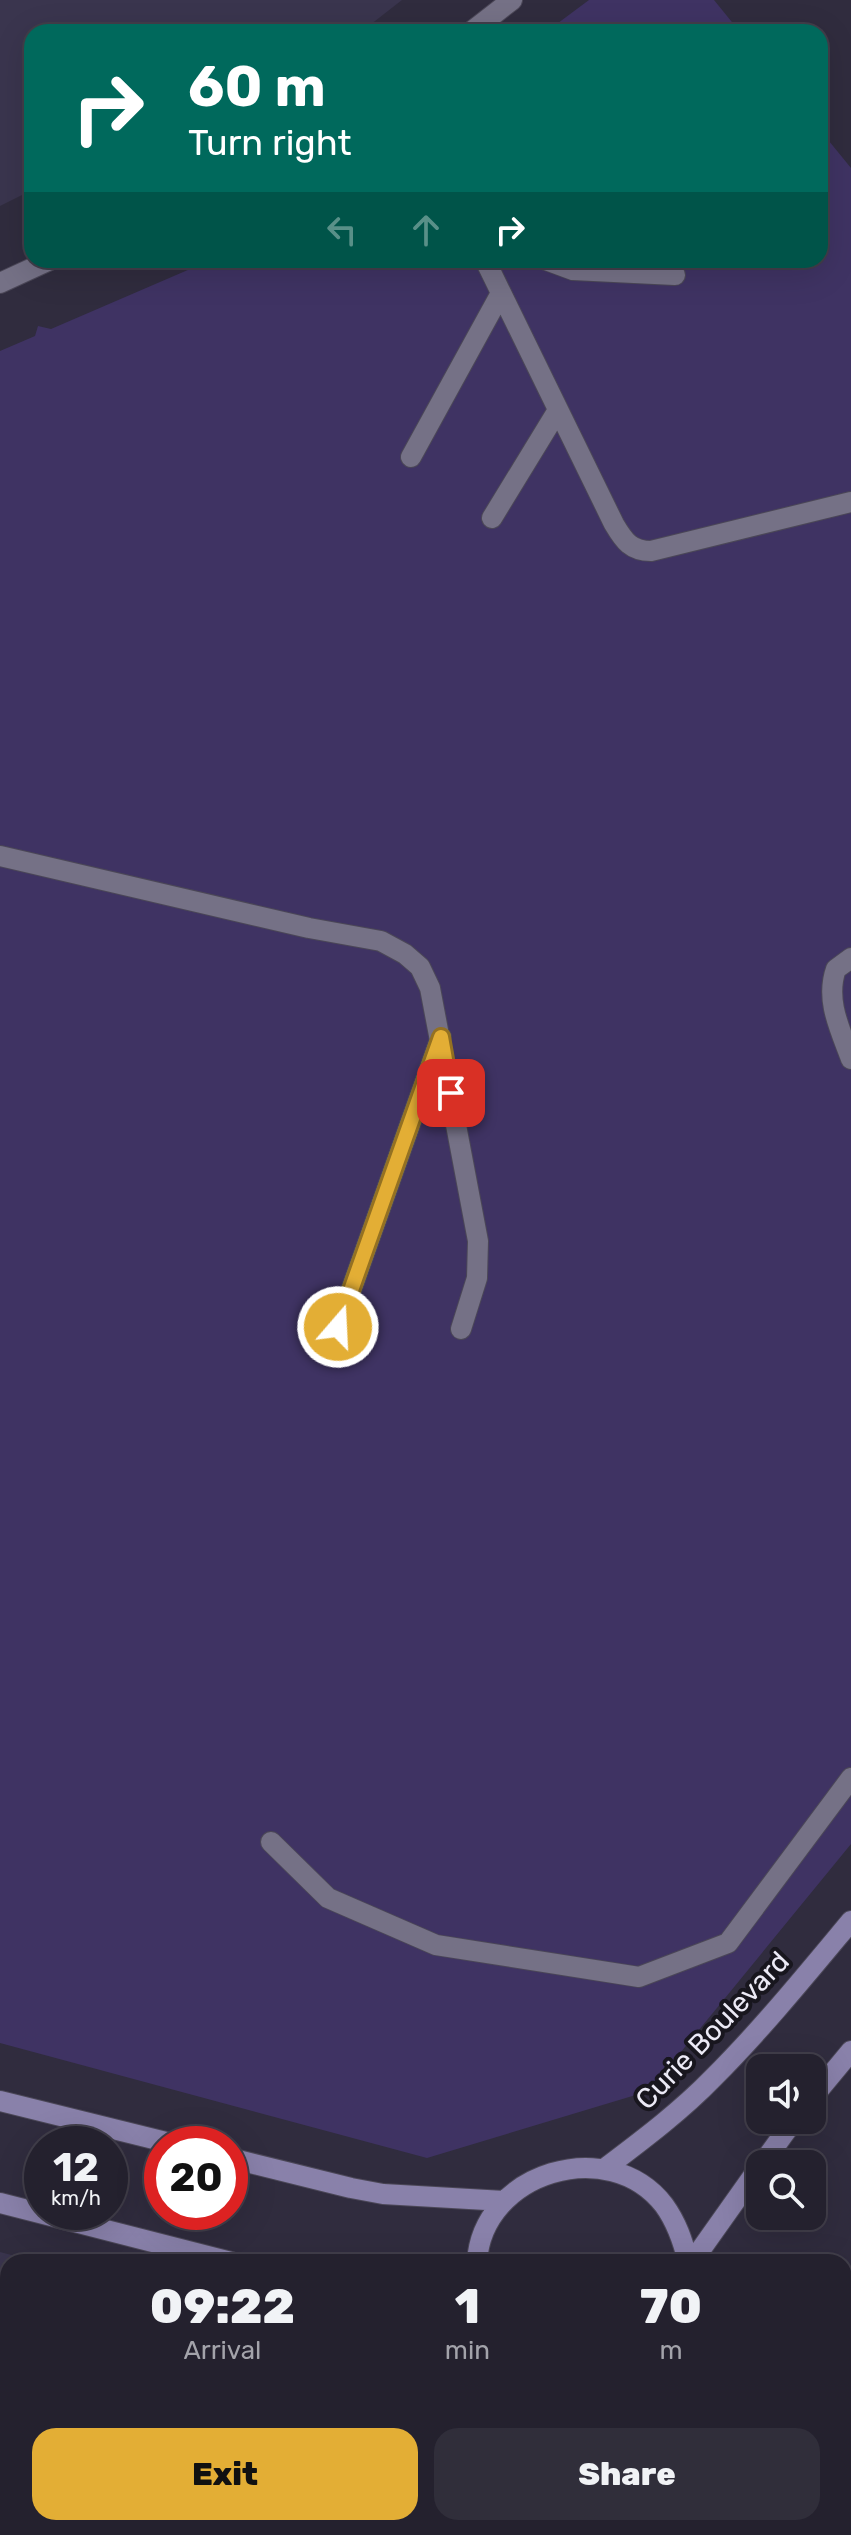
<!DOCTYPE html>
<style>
:root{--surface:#24212e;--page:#302e3a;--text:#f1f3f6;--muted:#a3a3aa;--line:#413e4a;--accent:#e3ae35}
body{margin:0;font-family:Rubik,sans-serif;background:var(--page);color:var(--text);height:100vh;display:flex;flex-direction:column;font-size:30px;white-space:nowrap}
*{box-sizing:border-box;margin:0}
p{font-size:26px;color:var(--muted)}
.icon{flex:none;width:44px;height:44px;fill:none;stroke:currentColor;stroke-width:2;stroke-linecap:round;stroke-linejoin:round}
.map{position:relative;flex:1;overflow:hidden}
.panel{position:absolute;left:0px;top:2254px;width:852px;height:282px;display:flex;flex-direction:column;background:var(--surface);border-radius:24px 24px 0 0;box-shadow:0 8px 32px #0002,0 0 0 2px var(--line)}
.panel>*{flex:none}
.top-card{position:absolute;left:24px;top:24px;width:804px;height:244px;border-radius:24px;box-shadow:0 8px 32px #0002,0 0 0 2px var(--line);background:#00695c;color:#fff;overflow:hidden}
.controls{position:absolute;left:746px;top:2054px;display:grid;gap:16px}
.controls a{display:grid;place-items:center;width:80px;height:80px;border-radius:16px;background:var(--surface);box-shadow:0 8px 32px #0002,0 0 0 2px var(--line);font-size:40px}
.speed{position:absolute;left:24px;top:2126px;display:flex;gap:16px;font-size:40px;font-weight:700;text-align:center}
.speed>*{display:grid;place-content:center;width:104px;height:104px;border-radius:50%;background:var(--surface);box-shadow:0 8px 32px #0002,0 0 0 2px var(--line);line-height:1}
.speed small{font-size:20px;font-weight:400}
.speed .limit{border:12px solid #d22;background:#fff;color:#111}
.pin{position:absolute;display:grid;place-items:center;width:68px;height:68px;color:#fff;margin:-34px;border-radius:16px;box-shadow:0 4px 12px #0006}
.me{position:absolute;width:88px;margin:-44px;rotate:19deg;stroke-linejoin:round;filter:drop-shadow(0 0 6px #0008)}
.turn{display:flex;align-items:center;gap:28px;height:168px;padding:0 32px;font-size:36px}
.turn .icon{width:104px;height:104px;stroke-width:2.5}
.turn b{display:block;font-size:56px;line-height:68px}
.lanes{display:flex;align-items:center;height:76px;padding:0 32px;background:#0003;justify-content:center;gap:40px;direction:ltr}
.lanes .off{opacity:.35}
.eta{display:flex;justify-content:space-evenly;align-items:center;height:136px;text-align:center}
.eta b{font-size:48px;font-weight:800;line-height:56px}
.action{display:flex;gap:16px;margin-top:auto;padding:16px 32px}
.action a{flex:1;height:92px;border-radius:24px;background:var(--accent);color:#111;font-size:32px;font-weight:800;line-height:92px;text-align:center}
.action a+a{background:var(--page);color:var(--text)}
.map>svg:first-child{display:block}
.built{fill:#3a354e}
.green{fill:#3f3363}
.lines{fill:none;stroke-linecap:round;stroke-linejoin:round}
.lane-casing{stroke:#4b4757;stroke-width:22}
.street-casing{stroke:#4b4757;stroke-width:22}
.secondary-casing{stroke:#4b4757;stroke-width:22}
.lane{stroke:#757186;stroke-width:20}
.street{stroke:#757186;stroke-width:20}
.secondary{stroke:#8981aa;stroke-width:20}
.route-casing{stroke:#947122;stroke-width:20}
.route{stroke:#e3ae35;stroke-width:14}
.labels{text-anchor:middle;stroke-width:8;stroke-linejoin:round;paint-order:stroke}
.street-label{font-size:28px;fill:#eceaf6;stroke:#18161e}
</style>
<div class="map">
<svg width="851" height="2535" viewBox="0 0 851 2535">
<rect width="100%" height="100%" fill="#302c3e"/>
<path class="built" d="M0,0H402L361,32H32V190L0,206Z
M0,2252L38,2262H8V2528H277L271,2535H0Z"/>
<path class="green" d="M589,0H714L740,32H546Z
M820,130L851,168V1844L649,2091L427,2158L0,2043V351L35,336L38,326L51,329L211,260H820Z"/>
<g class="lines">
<g class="lane-casing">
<path id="lane" d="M485,260L614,524C624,541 631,551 651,551L851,502
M546,260L573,270L675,275
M411,457L501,293
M492,518L558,410
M0,856L309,928L381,941L405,954L420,967L430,988L478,1241L477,1278L461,1329
M851,958L836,969C825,1000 840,1029 851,1059
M338,1327L441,1037
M271,1842L328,1898L436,1945L639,1977L728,1943L851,1778
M524,2535L530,2531L567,2528"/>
</g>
<g class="street-casing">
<path id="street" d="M471,32L512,0
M0,283L50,260"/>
</g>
<g class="secondary-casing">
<path id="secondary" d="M812,2098L851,2051
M0,2101L174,2144
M230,2158L351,2188L383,2194L504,2201
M762,2164L794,2120
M604,2169C641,2141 680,2112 713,2078C762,2029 806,1975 851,1921
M0,2203L231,2262
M477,2262C482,2172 609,2134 664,2205C677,2223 683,2241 688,2262
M692,2262L760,2166
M765,2528L771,2535
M338,2535L343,2528
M448,2535L454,2528"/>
</g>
<use href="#lane" class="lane"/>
<use href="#street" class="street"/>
<use href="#secondary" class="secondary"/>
</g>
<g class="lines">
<g class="route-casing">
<path id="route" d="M338,1327L441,1037L451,1093"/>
</g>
<use href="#route" class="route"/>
</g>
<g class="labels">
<g class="street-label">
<text transform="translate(712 2030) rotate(-46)" y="10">Curie Boulevard</text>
</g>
</g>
</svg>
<div class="controls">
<a><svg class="icon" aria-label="sound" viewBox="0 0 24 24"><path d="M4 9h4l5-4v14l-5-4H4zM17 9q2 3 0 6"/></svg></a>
<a><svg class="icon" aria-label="search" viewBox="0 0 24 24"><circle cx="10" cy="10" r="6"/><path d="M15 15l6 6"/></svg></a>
</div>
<div class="speed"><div>12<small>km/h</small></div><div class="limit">20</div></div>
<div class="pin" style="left:451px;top:1093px;background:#d93025"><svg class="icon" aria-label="arrive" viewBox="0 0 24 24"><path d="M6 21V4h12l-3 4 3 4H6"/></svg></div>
<svg class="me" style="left:338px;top:1327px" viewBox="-20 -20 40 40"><circle r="17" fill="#e3ae35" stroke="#fff" stroke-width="3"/><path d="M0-11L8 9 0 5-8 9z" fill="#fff"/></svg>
<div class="top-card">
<div class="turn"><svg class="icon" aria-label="right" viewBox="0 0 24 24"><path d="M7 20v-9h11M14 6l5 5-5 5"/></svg><div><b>60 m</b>Turn right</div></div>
<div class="lanes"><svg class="icon off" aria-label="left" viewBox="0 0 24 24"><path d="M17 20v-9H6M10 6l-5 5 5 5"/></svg><svg class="icon off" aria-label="ahead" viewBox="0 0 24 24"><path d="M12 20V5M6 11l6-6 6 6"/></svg><svg class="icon" aria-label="right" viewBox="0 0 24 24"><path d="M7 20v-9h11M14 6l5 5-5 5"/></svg></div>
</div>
<section class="panel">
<div class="eta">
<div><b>09:22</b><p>Arrival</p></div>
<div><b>1</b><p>min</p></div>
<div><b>70</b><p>m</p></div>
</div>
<div class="action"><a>Exit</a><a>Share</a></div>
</section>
</div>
